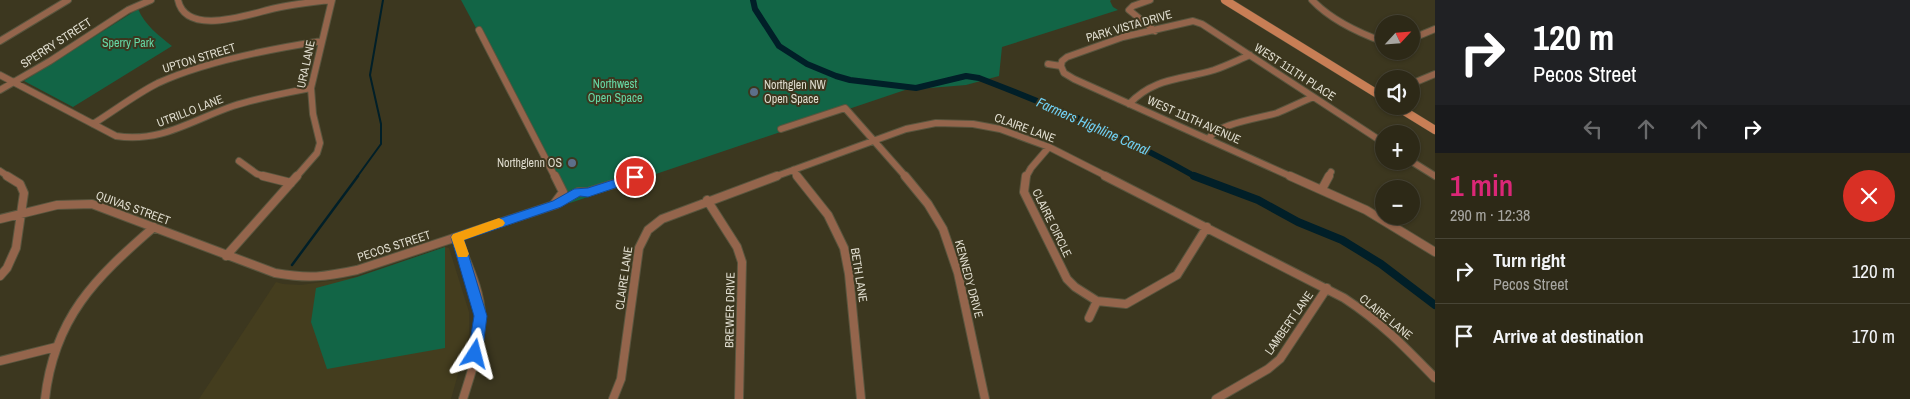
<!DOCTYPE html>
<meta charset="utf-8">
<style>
:root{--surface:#2d2917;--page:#393524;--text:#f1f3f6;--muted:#a7a6a1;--line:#484536;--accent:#db2777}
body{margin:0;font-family:"Archivo Narrow",sans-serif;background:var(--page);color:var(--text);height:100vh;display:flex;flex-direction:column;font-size:19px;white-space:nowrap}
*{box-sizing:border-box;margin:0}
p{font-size:16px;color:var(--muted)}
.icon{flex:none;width:28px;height:28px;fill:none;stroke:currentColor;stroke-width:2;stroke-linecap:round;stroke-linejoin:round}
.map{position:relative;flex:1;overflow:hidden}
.details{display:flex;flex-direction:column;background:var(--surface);width:475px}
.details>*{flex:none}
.guide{background:#202124;color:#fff;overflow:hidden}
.needle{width:32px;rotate:64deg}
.buttons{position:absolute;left:1375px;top:15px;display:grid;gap:10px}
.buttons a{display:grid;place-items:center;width:45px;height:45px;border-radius:50%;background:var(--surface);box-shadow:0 1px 4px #0004,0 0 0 1px var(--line);font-size:25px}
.pin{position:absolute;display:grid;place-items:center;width:42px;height:42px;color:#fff;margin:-21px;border:2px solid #fff;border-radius:50%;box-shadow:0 1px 5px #0007}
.me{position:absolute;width:55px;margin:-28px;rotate:9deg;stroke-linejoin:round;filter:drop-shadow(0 0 4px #0008)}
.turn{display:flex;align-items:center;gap:18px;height:105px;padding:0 15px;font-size:22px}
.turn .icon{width:65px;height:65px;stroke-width:2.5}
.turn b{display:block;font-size:35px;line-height:42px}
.lanes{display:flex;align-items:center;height:48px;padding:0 15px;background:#0003;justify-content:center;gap:25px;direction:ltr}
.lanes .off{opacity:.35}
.round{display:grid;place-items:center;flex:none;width:52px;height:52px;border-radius:26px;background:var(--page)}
.summary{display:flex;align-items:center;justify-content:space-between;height:85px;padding:0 15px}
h1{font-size:30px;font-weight:600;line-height:38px;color:var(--accent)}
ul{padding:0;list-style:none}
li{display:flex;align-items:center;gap:15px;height:65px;padding:0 15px;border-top:1px solid var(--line)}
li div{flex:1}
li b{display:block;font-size:19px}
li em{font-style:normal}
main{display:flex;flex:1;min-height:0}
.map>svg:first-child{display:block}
.built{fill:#443d1e}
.green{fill:#126546}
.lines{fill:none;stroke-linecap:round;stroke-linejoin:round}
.stream-far1{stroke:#011f28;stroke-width:2}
.stream{stroke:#011f28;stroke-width:2.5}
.canal-far1{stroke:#011f28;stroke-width:6}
.canal{stroke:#011f28;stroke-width:8}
.street-far1-casing{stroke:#59553e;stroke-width:8}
.street-casing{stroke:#59553e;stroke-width:10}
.secondary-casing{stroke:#59553e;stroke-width:9}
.street-far1{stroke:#94654c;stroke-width:6}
.street{stroke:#94654c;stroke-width:8}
.secondary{stroke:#c87e55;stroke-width:8}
.route{fill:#1a73e8;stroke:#114b97}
.slow{fill:#f59e0b}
.service-dot{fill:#5c6f8a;stroke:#3c371f;stroke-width:2}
.labels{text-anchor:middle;stroke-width:4;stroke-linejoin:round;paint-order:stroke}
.street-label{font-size:12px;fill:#dfdcce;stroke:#3c371f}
.park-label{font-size:12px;fill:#66d8a5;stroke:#3c371f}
.poi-label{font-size:12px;fill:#dfdcce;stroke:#3c371f;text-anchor:start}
.water-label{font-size:14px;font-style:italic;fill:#71d1f4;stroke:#3c371f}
</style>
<main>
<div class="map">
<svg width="1435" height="399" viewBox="0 0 1435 399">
<rect width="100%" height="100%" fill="#3c371f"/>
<path class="built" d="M445,247L449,248L469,312V335L451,399H199L276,282L283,284L301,285L357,277Z"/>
<path class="green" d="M461,0H1111L1110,1L1113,7L1118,10L1002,47L999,76L966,85L905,90L570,203Z
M138,9C145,25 158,35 172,46L73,107L24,81Z
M445,247V348L327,369L311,322L316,288L357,277Z"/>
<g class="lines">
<path class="stream-far1" d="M357,177L381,144V124L370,75L383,0"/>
<path class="stream" d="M292,265L358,176"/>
<path class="canal-far1" d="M753,0L755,9L779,46L807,64L836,76L850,80L916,88L966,76L979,78C1054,107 1126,137 1196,177"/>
<path class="canal" d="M1194,176L1258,200L1298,222L1342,240L1381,264L1435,305"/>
<g class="street-far1-casing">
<path id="street-far1" d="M178,0C186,38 252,13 276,8C294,4 312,2 330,0
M1150,0L1133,6L1129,10L1155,31
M1312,0C1330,19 1359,33 1384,42
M479,30L555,177
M1411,39L1435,29
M0,41L68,0
M1048,64L1061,66
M1061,66L1064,73L1074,79L1292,177
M1061,66L1062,61L1067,57L1123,37L1193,21L1202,24L1384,143
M0,75L116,136C161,143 192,120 233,106C258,98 285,93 311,88
M1411,84L1435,74
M0,90L50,61L128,10L151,0
M1129,104C1155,77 1181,80 1214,70C1226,66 1238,60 1250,55
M93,124C114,111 136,94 158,83C206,61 270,49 322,41
M781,129L845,108L906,177
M1209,139C1215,124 1261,118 1277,113C1289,108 1301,102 1313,97
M239,161L257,174L268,177
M1411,161L1435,176
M793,170L798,177
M0,171L9,177
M296,177L317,153L320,143L313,114L311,88L332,0
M635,177L651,172
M774,177L906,129L936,123L973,124L1000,129L1049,147L1108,177
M1026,177L1031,168L1049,147
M1328,177L1331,172"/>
</g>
<g class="street-casing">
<path id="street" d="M263,176L291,183
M797,176L828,215L844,248L849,274L861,399
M905,176L928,204L943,229L958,273L985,399
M1026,176L1024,192L1067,279L1075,287L1097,301L1126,304L1177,275L1207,227
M1105,176L1344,298C1382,323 1404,346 1435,378
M1290,176L1366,210L1435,252
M1322,189L1329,176
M707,200L737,247L742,262L739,399
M554,204L563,192L555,176
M0,219L57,205L92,204L275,273C309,279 324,277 357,270L557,204L578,192H588L639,176
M457,237C466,262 480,288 481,315C482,343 471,373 463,399
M226,256L297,176
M0,276L7,268L16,248L24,193L20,184L7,176
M1089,318L1097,301
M0,361L56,347
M45,399C54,318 95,278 154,227
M613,399L621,379L639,248L648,230L662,219L777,176
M1216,399L1268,369L1280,359L1327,288"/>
</g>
<g class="secondary-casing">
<path id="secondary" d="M1225,0L1384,98
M1396,106L1435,130"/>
</g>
<use href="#street-far1" class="street-far1"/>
<use href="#street" class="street"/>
<use href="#secondary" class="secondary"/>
</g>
<path class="route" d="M635,173L639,174L641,177L639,180L588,197L580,196L561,207L464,240L487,316L482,354L480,358L475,359L470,358L468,354L474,316L451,237L453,234L553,201L574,189L588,188Z"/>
<path class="slow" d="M499,218L503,220L505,223L503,226L464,240L469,254L467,257H458L451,237L453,234Z"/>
<g class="service-dot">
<circle cx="754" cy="92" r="5"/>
<circle cx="572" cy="163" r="5"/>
</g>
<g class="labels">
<g class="street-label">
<text transform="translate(1129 26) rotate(-16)" y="4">PARK VISTA DRIVE</text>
<text transform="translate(56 43) rotate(-33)" y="4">SPERRY STREET</text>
<text transform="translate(199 58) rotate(-17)" y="4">UPTON STREET</text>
<text transform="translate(306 64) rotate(-78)" y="4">URA LANE</text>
<text transform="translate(1295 72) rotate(33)" y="4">WEST 111TH PLACE</text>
<text transform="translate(190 111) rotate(-21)" y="4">UTRILLO LANE</text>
<text transform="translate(1194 120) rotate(24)" y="4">WEST 111TH AVENUE</text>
<text transform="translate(1025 128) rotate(20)" y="4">CLAIRE LANE</text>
<text transform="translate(133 208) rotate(20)" y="4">QUIVAS STREET</text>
<text transform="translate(1052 223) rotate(64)" y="4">CLAIRE CIRCLE</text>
<text transform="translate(394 246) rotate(-18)" y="4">PECOS STREET</text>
<text transform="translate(859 275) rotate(81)" y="4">BETH LANE</text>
<text transform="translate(624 278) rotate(-82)" y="4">CLAIRE LANE</text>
<text transform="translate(969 279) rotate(75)" y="4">KENNEDY DRIVE</text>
<text transform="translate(730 310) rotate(-89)" y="4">BREWER DRIVE</text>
<text transform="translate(1386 317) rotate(39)" y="4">CLAIRE LANE</text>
<text transform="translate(1289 323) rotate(-55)" y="4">LAMBERT LANE</text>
</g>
<g class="park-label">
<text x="128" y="47">Sperry Park</text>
<text x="615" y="88">Northwest<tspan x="615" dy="14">Open Space</tspan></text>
</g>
<g class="poi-label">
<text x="764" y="89">Northglen NW<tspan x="764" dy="14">Open Space</tspan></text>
<text x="562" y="167" text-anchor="end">Northglenn OS</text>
</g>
<g class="water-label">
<text transform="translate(1093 126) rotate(24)" y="5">Farmers Highline Canal</text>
</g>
</g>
</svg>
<div class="buttons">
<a><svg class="needle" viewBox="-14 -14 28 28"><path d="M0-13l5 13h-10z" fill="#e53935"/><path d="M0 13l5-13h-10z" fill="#a7a6a1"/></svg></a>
<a><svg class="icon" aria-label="sound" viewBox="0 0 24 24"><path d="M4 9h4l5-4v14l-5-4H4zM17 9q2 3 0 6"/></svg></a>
<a>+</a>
<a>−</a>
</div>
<div class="pin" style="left:635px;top:177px;background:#d93025"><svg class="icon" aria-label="arrive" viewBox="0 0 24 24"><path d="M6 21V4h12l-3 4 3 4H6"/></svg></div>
<svg class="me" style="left:475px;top:354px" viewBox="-20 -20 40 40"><path d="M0-17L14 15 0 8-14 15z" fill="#1a73e8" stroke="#fff" stroke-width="4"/></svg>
</div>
<section class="details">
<div class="guide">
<div class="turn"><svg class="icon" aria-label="right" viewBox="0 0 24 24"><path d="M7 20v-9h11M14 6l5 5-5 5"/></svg><div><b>120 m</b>Pecos Street</div></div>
<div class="lanes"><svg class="icon off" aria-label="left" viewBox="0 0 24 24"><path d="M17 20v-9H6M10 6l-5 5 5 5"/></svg><svg class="icon off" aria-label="ahead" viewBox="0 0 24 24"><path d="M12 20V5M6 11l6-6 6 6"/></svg><svg class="icon off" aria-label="ahead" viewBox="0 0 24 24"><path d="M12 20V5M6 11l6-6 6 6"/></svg><svg class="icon" aria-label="right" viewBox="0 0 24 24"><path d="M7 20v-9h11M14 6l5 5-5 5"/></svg></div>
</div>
<div class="summary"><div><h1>1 min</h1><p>290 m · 12:38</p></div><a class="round" style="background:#d93025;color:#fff"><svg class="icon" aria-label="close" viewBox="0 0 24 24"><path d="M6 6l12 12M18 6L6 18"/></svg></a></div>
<ul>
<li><svg class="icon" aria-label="right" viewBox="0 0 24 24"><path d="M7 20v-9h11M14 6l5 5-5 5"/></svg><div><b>Turn right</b><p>Pecos Street</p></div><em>120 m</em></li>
<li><svg class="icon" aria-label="arrive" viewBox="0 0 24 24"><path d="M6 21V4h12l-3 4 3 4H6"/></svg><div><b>Arrive at destination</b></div><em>170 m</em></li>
</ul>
</section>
</main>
